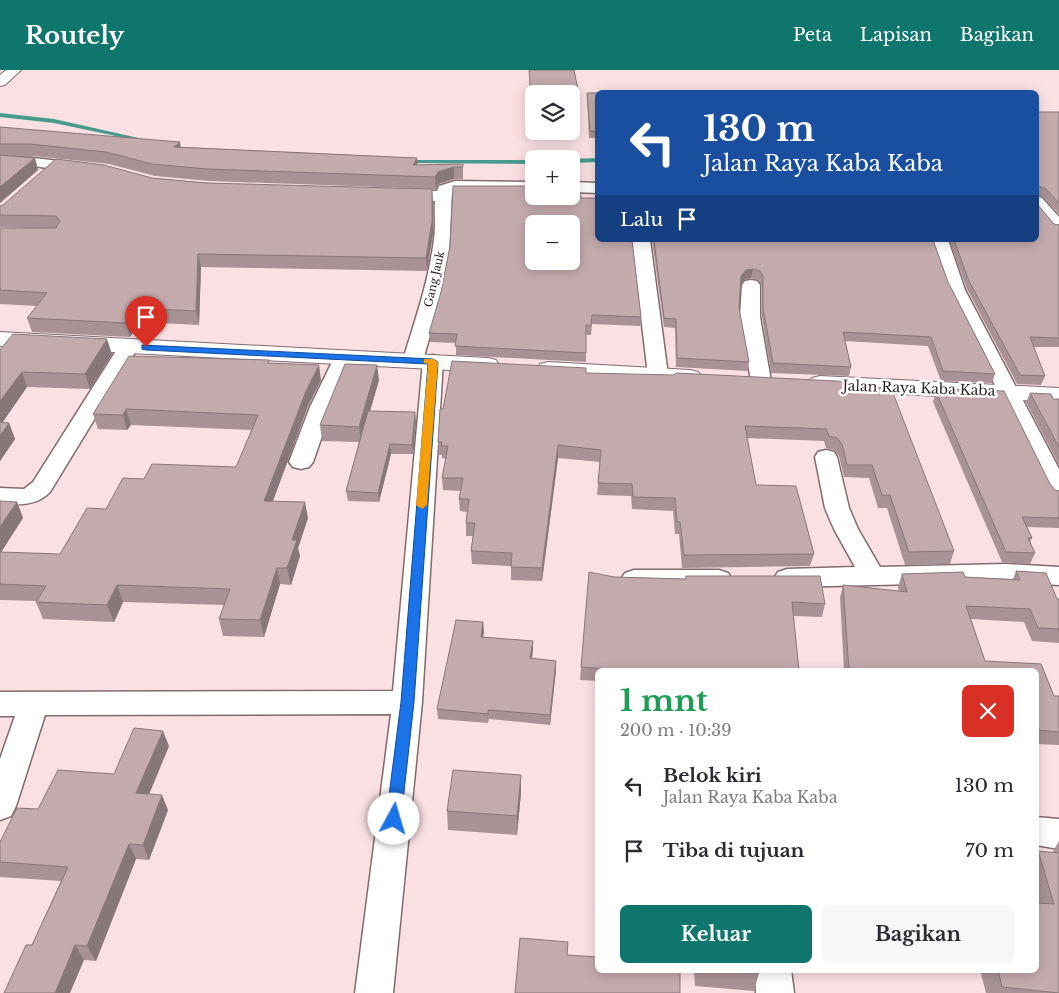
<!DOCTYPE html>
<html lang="id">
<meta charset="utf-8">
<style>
:root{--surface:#fff;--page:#f7f7f7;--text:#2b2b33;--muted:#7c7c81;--accent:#0f766e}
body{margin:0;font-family:"Libre Baskerville",serif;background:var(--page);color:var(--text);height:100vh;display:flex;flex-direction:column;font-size:19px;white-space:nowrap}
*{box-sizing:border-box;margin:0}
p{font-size:16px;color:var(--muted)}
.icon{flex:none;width:28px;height:28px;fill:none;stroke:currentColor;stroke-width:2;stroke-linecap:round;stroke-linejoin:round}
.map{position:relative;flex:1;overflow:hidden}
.drawer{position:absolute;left:595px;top:598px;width:444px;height:305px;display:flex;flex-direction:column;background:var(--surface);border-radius:8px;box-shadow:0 2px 12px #0003}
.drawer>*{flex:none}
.guide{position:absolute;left:595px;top:20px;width:444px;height:152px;border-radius:8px;box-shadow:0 2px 12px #0003;background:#1a4fa0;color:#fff;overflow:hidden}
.fabs{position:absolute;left:525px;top:15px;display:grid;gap:10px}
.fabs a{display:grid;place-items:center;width:55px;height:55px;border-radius:8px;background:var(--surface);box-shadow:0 2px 12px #0003;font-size:25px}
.pin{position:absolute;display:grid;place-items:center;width:42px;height:42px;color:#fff;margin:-51px -21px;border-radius:50% 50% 50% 0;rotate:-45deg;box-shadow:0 0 5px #0007}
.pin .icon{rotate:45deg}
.me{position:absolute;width:55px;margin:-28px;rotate:6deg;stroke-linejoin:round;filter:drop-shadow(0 0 4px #0008)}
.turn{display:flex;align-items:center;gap:18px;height:105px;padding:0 25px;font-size:22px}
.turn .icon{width:65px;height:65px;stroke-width:2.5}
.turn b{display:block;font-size:35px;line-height:42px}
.then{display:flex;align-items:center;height:48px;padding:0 25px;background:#0003;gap:10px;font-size:19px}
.round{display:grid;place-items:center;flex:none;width:52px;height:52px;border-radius:8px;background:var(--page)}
.headline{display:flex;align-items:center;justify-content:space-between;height:85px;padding:0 25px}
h1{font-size:30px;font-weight:700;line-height:38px;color:#1e9e55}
.cta{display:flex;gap:10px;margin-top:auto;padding:10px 25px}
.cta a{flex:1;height:58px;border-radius:8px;background:var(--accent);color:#fff;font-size:20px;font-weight:700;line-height:58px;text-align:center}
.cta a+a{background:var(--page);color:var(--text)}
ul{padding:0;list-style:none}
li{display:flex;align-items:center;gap:15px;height:65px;padding:0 25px}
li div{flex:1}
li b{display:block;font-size:19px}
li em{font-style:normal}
header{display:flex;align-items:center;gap:30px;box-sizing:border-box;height:70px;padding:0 25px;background:var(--accent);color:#fff}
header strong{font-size:24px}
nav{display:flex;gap:28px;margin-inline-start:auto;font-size:18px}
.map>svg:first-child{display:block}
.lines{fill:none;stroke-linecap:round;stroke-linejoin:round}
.stream{fill:#469b8c;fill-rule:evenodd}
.street-casing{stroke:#816b6d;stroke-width:3}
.secondary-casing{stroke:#816b6d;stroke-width:2}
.street{fill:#fff;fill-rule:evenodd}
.secondary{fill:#fff;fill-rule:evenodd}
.wall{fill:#a89295}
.shaded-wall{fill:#887779}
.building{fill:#c3aaad;stroke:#887779;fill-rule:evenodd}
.route{fill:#1a73e8;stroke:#114b97}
.slow{fill:#f59e0b}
.labels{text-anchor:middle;stroke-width:5;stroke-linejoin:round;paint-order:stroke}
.far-street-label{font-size:11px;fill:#2d2425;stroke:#fff}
.street-label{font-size:14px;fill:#2d2425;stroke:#fff}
</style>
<header>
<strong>Routely</strong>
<nav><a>Peta</a><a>Lapisan</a><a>Bagikan</a></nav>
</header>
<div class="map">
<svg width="1059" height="923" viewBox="0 0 1059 923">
<rect width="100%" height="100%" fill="#fae0e3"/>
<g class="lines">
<path class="stream" d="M0,43L54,49L152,71L149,73L54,53L0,47Z
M598,88V92L571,93V89Z
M405,90H534V94L403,93V91Z"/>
<g class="street-casing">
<path id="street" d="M0,87L34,88L85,94L90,96L93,99L90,102L85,104L34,96L0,95Z
M455,111L534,112V122H452L449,184L440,230L423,290L420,294L413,296L406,294L403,290C415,250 429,211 434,169C436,157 434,144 435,131L400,130L394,128L392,125L394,122L400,120L437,121L439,116Z
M571,112L598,113V123L571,122Z
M1036,126L1042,128L1059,147V162L1053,161L1036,141Z
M632,170H650L668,305L665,309L658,311L651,309L648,305Z
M930,170H948L965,220L1059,399V431L1051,428L1047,423L998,321L947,220Z
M751,210L757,211L760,215V247L771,311L768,315L761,317L754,315L751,311L740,247L742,215L745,211Z
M129,270L136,272L139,276L50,422C37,436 18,435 0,434V418L24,419L33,412L119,276L122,272Z
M344,282L351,284L354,288L332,337L313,392L309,397L301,399L293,397L289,392L310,337L334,288L337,284Z
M433,285L440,287L443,291L422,632L393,923H355L391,644L45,645L16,736L11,746L0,750V689L15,646H0V622L393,621L423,291L426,287Z
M826,380L834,382L837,387L849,438L858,459L880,497L1006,494L1059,497V515L1006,512L787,517L778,514L774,508L778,502L787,499L855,497L834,459L825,438L815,387L818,382Z
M634,500H719L728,503L732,509L728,515L719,518H634L625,515L621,509L625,503Z
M1036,747L1059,749V779L1036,775Z
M755,900H791L794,923H756Z"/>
</g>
<g class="secondary-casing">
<path id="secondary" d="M6,0H21L5,15L0,16V5Z
M0,262L488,288L496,290L499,295L496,300L488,302L0,276Z
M548,292L690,300L698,302L701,307L698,312L690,314L540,304L537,299L540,294Z
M820,306L1059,318V332L820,320L812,318L808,313L812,308Z"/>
</g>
<use href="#street" class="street"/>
<use href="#secondary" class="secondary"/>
</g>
<path class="wall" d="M529,0H574L580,29L579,40H571V24H534V40H531Z
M587,23H598V68H589Z
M1036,42H1059V144L1043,127L1037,125V134L1054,154L1059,155V277H1033L1045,306L1041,315L1017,314L967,219L949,170H1036Z
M0,57L181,77L417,88V95L463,94V109H454L438,114L436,119L209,111L155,106L109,94L34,86H7L35,88L38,100L0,133Z
M152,108L433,132V164L427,201L201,197L199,255L139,252L130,267L32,262L27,248L37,236L0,234V158H27L0,157V136Z
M581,128L641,247L640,256L592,254L591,265H586V292L456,285V273L430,272L429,263Z
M652,170H933L948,212L995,304L992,313L941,311L928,276L845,271L851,297L849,306L771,303L762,247V215L758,210L751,208L745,209L741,214L739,238L749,292L747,301L676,297L675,258L664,257Z
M0,280L112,284L90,319L27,317L2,353H9L15,369L0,391Z
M270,293L321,310L308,336L273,431L308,448L298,478L300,486L291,515L280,514L264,567L223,566L219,549L224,535L123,532L114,552L43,549L36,532L37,531L0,530V431L17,432L23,448L1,482L60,484L106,439L144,409L236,397L252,360L131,355L127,360L98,359L93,344Z
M586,303L857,317L954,481L950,494L905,495L887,438H878L869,408L844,407L839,386L834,380L826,378L824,371L747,368L756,415L814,484L810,496L682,498L679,464H675L673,441L632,439L631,426L597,425L600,392L558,388L542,511L511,510V496L472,494L471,481L473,466H466V453L467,442L460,441L459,429L461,421L443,420L442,408L446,389L442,388V385H439L438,372L443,339Z
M379,310L370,341L416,351L413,384H391L379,432L348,431L346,421L359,372L322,371L320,355Z
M950,319L1050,414L1055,420L1059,421V458L1027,457L1032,468L1030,472L1035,483L1030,494L1002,492L933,332L936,322H949Z
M1030,323L1053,329H1059V395L1026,332Z
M1016,501L1046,503L1057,529H1059V573L1032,571L1024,552L971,549L985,591L1041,594L1054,626H1059V675L1036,674V600H844L840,528L843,515L899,521L898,517L902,504L963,502L965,507L1013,509Z
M686,506L825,534L822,547L793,546L799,600H598V611L580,610L581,597L614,507L685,509Z
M483,552L484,562L483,567L533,571L532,589L556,591V600L550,655L489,649L488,653L438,649L437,639Z
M169,676L149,724L168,740L149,790L136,789L96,891L84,890L32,875L61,811L0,807V772L38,739L114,704Z
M521,723L517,765L448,760L447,741Z
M1059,771V923H986L980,900H1036V784L1038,781L1052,783Z
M694,900H759V903L754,921L695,916Z"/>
<path class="shaded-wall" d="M180,72L182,84L174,77Z
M35,88L38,100L0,133V117Z
M417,88L418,99L414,107L413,95Z
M454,97V109L438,114L436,119L435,107L438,102Z
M432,119L433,132V164L427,201L426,188Z
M198,184L201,197L199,255L196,241Z
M753,199L751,208L745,209L740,215L741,206L746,200Z
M136,238L139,252L130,267L126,253Z
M107,269L112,284L90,319L85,304Z
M319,295L321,310L308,336L267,447L264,431L306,321Z
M377,295L379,310L361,372L359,357Z
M22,302L27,317L0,356V331Z
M126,339L131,355L127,360L123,345Z
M415,342L416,351L413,384L412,375Z
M9,353L15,369L0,391V366Z
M390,374L391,384L379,432L378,423Z
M558,375V388L542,511V498Z
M17,432L23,448L0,484V457Z
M305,432L308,448L298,478L300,486L291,515L287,498L292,470Z
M277,498L280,514L264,567L260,550Z
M117,515L123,532L114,552L107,535Z
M483,552L484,562L481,577V567Z
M533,571V581L530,598V588Z
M556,591V600L550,655V645Z
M163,661L169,676L143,739L136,723Z
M521,705V723L517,765V746Z
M162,725L168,740L149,790L143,775Z
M129,774L136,789L96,891L87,876Z
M75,875L84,890L70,923H55Z"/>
<path class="building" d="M529,0H574L580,29H571V24H534V29H531Z
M587,23H598V61H590Z
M1036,42H1059V133L1046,119L1038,116L1037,134L1054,154L1059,155V268L1030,267L1045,306L1020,305L969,211L954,170H1036Z
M0,57L180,72L174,77L417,88L413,95L463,94V97H454L438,102L435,107L207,99L152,94L106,82L30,74H0Z
M0,85L35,88L0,117Z
M56,89L104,95L152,108L206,113L432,119V151L426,188L198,184L196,241L136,238L126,253L27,248L47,223L0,220V158H56L60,151L56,146L0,145V136L3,135Z
M453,116H534V126H571V119H579L581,128H598V170H632L641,247L592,245L591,256L586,255V283L455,276L457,264L429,263L441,222L450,176ZM534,154H571V191H534Z
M654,170H933L948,212L995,304L943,301L931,267L843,262L851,297L773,293L763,238V206L760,201L753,199L746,200L741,206L739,238L749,292L677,288L676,249L664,248Z
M13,264L107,269L85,304L22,302L0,331V280Z
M129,286L269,290L268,293L319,295L306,321L264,431L305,432L292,470H297L287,498H277L260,550L219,549L230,519L117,515L107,535L36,532L46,516L0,514V482L60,484L87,438L106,439L123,408L144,409L152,394L236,397L258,345L126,339L123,345L93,344Z
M452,291L586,298V303L673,305L677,303L856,312L857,317L891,318L954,481L909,482L890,425H882L872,395H847L842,374L837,368L829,366L826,359L745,356L756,415L796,416L814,484L684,485L680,452H677L675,428L633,427L632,414L598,413L601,380L558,375L542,498L511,497L512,483L471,481L475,453H466L469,429H459L463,408H442L448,376H441L442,372H438L440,339H443Z
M345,294L377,295L359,357L320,355Z
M950,319L1004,321L1050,414L1055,420L1059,421V448L1022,447L1032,468H1028L1035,483L1006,482L936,322H951Z
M1030,323L1051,324L1053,329H1059V377Z
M368,341L415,342L412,375L390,374L378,423L346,421Z
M0,352L9,353L0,366Z
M0,431L17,432L0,457Z
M1016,501L1046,503L1057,529H1059V559L1038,558L1030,539L966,536L985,591L1041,594L1054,626H1059V662L1036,660V600H849L843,515L907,522L902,504L963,502L965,507L1020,510Z
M589,502L614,507L686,509V506H820L825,534L792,532L799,600H626L581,597Z
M456,550L483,552L481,567L533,571L530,588L556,591L550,645L488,640V644L437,639Z
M134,658L163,661L136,723L162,725L143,775L129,774L87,876L75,875L55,923H4L26,875H32L68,797L0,792V772L17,738L38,739L58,700L114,704Z
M453,700L521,705L517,746L447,741Z
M1038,781L1059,783V923L1002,917L998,900H1036V833L1054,834Z
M520,868L568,872L567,885L598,887V900H680V923H515Z
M714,900H759V903Z"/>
<path class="route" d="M142,275L433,289L438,292L414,632L401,749L399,754L394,756L388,754L386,749L401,632L428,294L146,280L142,279Z"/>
<path class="slow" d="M424,289H433L438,292L427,435L422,439L416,435L428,294L424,293Z"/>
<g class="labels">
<g class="far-street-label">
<text transform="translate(434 209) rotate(-77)" y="4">Gang Jauk</text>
</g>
<g class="street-label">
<text transform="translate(919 318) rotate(2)" y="5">Jalan Raya Kaba Kaba</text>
</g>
</g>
</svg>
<div class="fabs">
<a><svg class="icon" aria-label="layers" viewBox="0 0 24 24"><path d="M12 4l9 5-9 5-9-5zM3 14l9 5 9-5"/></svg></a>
<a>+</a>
<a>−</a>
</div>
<div class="pin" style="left:146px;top:277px;background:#d93025"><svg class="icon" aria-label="arrive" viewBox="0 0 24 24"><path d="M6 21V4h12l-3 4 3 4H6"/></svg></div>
<svg class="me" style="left:394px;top:749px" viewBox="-20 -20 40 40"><circle r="19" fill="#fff"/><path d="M0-13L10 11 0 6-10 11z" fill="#1a73e8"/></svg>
<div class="guide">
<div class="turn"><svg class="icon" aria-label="left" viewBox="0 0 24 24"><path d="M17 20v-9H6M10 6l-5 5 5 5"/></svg><div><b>130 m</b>Jalan Raya Kaba Kaba</div></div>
<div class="then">Lalu<svg class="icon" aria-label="arrive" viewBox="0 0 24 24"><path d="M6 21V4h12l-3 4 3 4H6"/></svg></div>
</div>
<section class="drawer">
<div class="headline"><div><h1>1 mnt</h1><p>200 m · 10:39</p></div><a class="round" style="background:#d93025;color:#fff"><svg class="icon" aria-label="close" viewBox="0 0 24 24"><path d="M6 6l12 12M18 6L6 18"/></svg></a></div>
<ul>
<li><svg class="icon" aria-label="left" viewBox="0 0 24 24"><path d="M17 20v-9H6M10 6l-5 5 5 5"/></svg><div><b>Belok kiri</b><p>Jalan Raya Kaba Kaba</p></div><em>130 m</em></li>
<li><svg class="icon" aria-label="arrive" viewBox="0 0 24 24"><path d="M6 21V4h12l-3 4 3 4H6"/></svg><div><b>Tiba di tujuan</b></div><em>70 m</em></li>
</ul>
<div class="cta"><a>Keluar</a><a>Bagikan</a></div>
</section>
</div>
